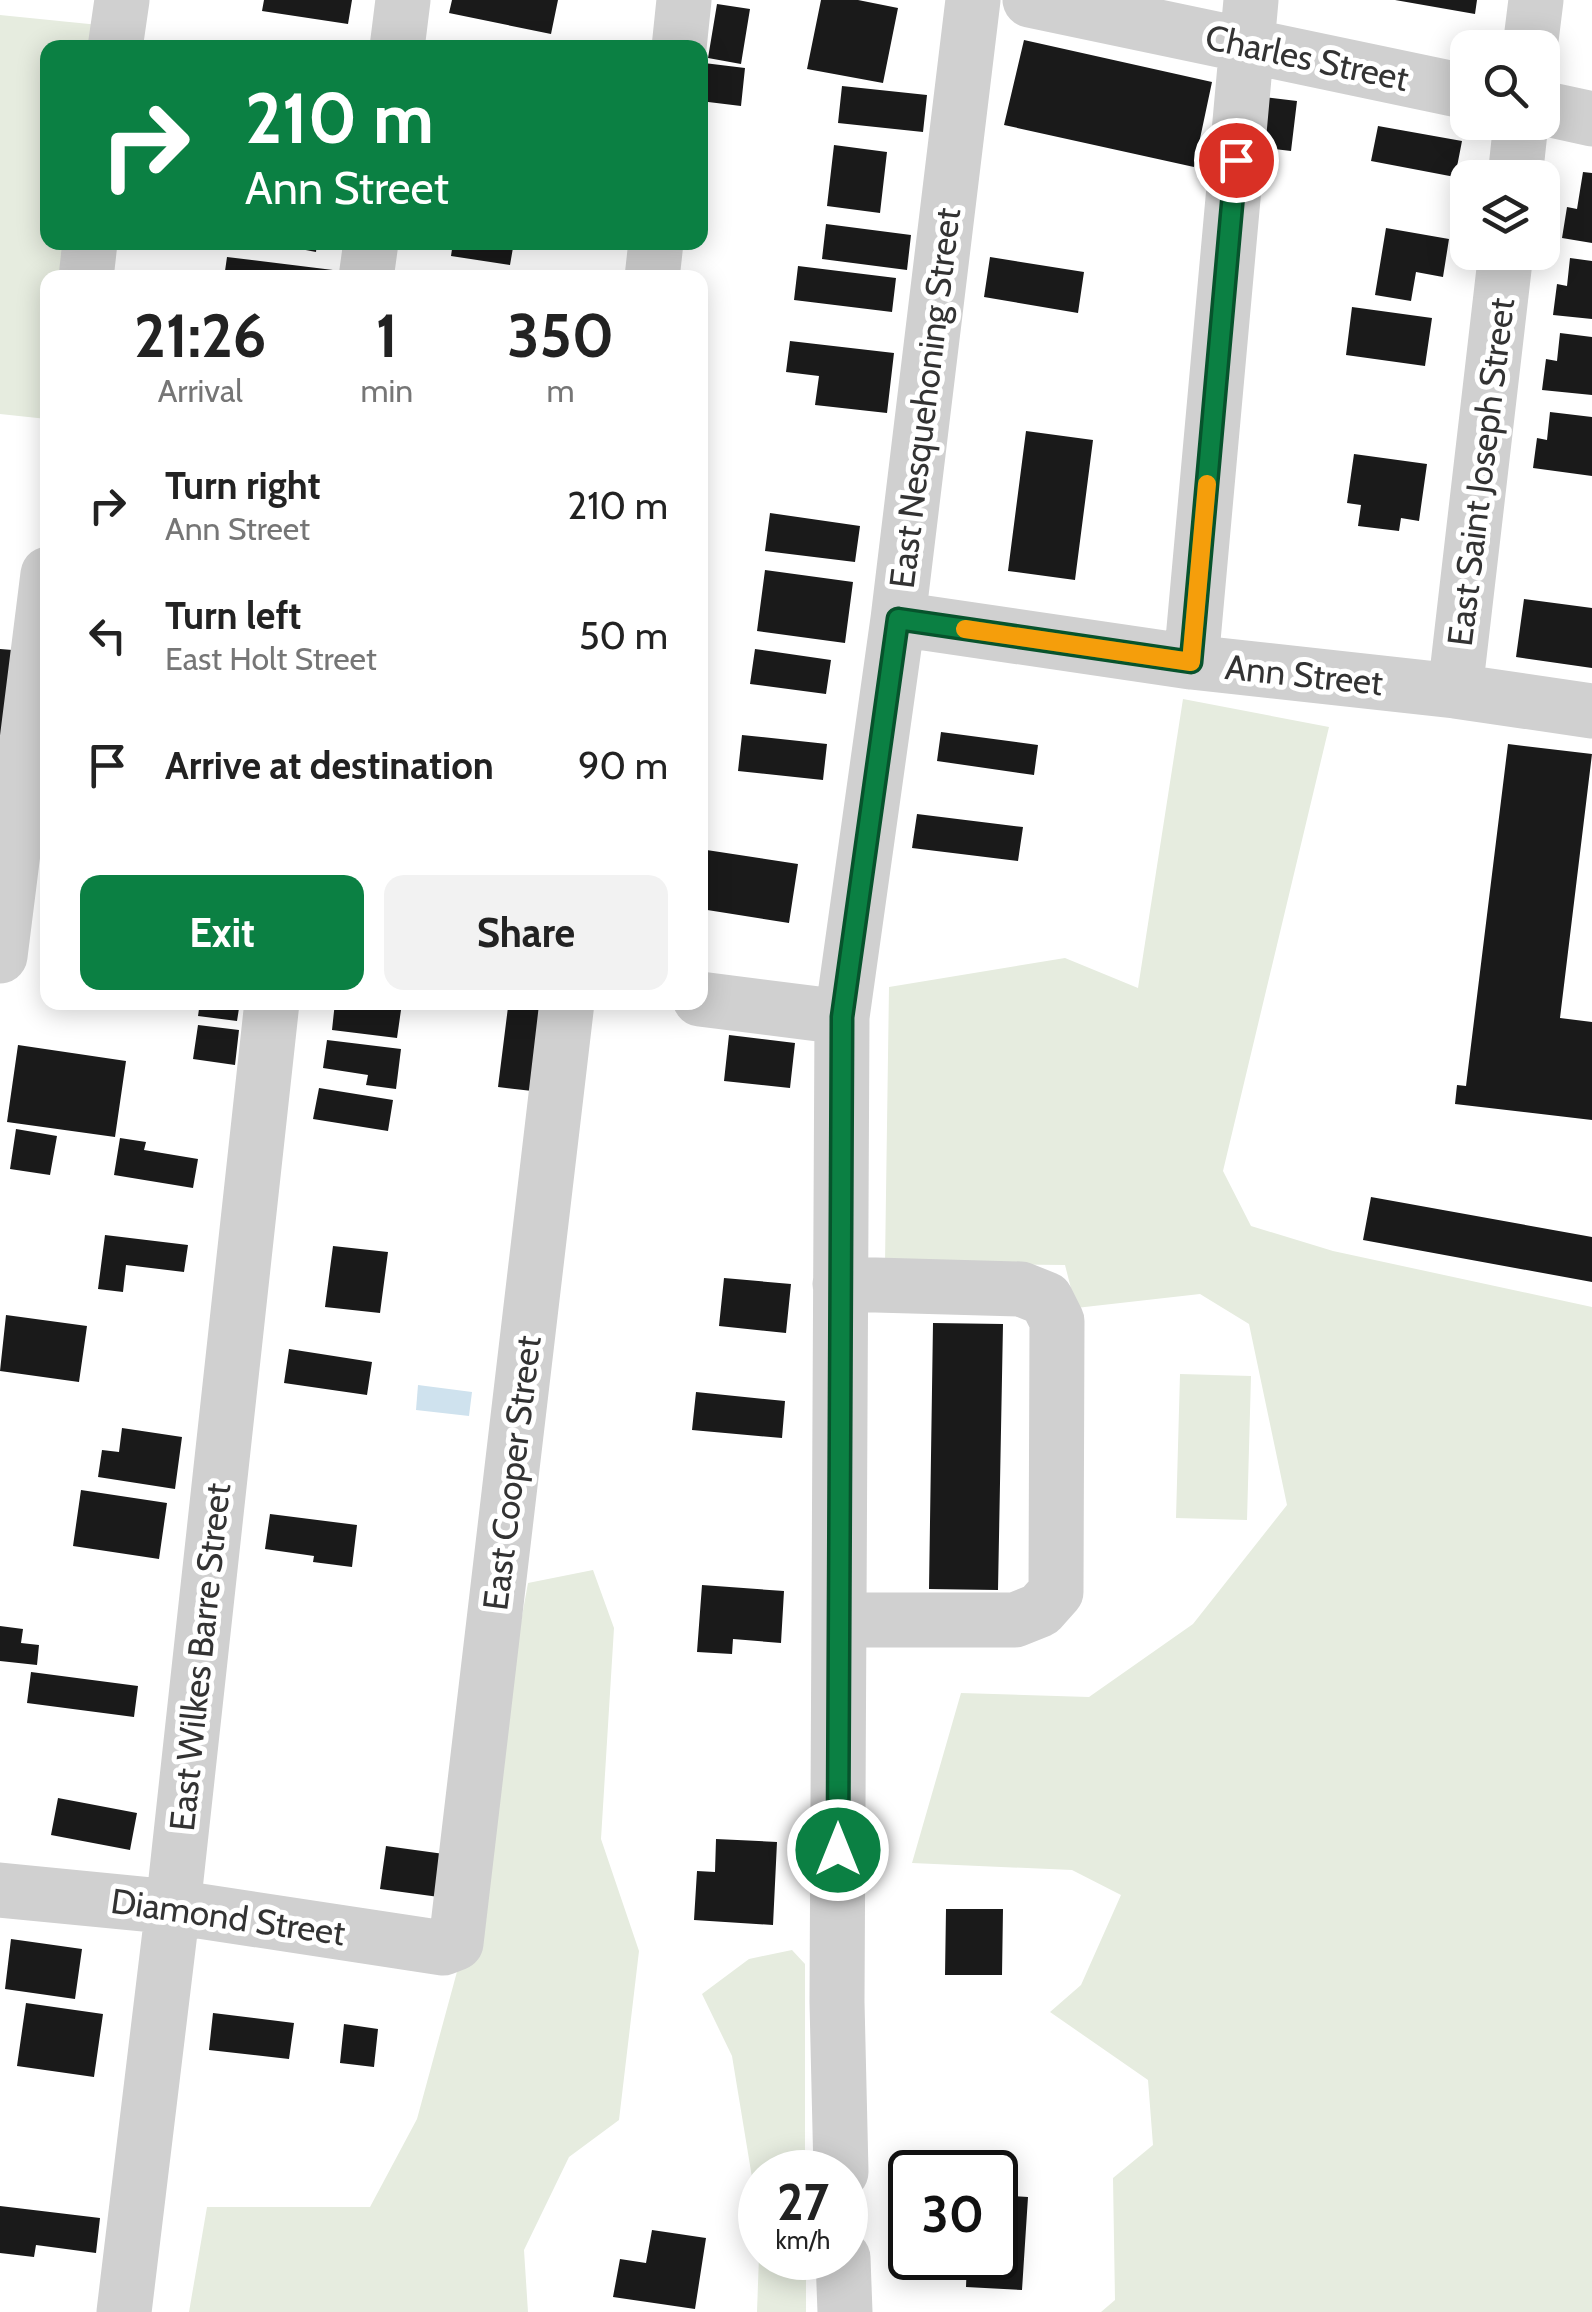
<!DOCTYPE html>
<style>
:root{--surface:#fff;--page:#f2f2f2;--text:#222;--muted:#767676;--accent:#0b8043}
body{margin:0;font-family:Cabin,sans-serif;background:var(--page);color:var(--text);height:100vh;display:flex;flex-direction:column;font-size:38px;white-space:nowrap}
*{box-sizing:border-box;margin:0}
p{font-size:32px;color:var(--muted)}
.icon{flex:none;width:55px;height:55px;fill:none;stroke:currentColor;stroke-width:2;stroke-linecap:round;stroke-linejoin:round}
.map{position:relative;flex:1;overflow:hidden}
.sheet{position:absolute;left:40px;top:270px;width:668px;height:740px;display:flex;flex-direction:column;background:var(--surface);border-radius:20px;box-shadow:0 5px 25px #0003}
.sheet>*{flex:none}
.top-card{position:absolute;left:40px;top:40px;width:668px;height:210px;border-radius:20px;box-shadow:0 5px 25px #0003;background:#0b8043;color:#fff;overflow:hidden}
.fabs{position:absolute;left:1450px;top:30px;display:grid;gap:20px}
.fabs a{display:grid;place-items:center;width:110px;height:110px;border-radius:20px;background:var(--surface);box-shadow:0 5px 25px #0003;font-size:50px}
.speed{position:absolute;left:738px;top:2150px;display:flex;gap:20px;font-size:50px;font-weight:700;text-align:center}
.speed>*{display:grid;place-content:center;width:130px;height:130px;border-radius:50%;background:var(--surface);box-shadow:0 5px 25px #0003;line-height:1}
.speed small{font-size:25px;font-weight:400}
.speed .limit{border:5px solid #111;border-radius:15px;background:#fff;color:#111}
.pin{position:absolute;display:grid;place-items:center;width:85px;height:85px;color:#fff;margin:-42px;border:5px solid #fff;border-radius:50%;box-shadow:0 2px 10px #0007}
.me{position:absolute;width:110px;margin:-55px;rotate:0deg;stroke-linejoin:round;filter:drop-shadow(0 0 8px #0008)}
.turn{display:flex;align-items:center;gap:35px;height:210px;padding:0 40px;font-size:45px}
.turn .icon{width:130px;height:130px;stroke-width:2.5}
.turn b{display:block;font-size:70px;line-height:85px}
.eta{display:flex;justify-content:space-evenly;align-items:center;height:170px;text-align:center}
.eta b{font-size:60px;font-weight:700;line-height:70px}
.action{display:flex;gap:20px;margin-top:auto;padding:20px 40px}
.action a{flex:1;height:115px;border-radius:20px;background:var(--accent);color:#fff;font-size:40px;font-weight:700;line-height:115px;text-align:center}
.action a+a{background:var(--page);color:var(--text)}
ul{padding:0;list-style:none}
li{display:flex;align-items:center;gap:30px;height:130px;padding:0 40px}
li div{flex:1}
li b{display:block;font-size:38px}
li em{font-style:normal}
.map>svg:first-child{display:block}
.green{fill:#e6ecdf}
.water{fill:#cfe2ee}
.building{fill:#1a1a1a}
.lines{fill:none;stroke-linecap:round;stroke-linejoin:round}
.minor{stroke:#d0d0d0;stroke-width:55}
.route-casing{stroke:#07532c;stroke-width:25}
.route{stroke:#0b8043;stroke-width:18}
.slow{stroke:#f59e0b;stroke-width:18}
.labels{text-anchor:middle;stroke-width:10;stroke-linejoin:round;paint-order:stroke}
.street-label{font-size:35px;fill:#333;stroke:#fff}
</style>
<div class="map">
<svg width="1592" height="2312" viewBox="0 0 1592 2312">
<rect width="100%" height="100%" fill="#fff"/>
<path class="green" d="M0,15L109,26L106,47L48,48V242L80,243L75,277L48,278L47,419L0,414Z
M1183,699L1329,727L1223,1171L1251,1226L1333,1251L1592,1307V2312H1101L1115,2300L1113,2178L1153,2145L1148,2080L1050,2012L1081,1985L1121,1895L1072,1870L912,1863L961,1693L1089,1697L1193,1624L1287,1505L1249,1324L1200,1294L1076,1308L1065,1265L885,1263L889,987L1065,958L1138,988Z
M1180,1374L1251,1376L1247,1520L1176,1518Z
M593,1570L614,1628L601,1839L639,1951L619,2120L569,2157L524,2250L528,2312H189L207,2207H370L417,2119L458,1968L528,1583Z
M792,1950L805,1964V2172H760V2226L732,2056L702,1994L749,1959Z
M760,2228V2258H806V2312H757Z"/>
<path class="water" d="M418,1385L472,1392L469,1416L416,1410Z"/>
<path class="building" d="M264,0H352L348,24L262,11Z
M452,0H558L551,34L449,13Z
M821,0H858L898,8L883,83L807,69Z
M1395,0H1477L1475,14Z
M717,4L750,9L741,64L708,58Z
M1024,40L1212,82L1194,167L1004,125Z
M704,63L745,68L741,106L700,101Z
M842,86L927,95L923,132L838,123Z
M1264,97L1297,101L1291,151L1258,147Z
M1378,126L1462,141L1455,177L1371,161Z
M834,145L887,152L880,213L827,206Z
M1583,172L1592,173V243L1562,238L1567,207L1577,209Z
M826,224L911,235L907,270L822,259Z
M1386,228L1449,239L1443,277L1416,272L1411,301L1375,295Z
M264,242H317L316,252Z
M453,242H514L510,265L451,256Z
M227,257L333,270L332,278H224Z
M990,257L1084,272L1078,313L984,297Z
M1570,258L1592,261V319L1553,315L1557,284L1567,286Z
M798,266L896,278L892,312L794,300Z
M1352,307L1432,318L1425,366L1346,355Z
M1560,333L1592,337V395L1542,390L1546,359L1557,361Z
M790,341L894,353L887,413L815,405L819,376L786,372Z
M1550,412L1592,417V476L1533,468L1537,438L1547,440Z
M1026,431L1093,440L1075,580L1008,571Z
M1354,454L1427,464L1419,521L1401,518L1399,531L1358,526L1361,505L1347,503Z
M770,513L860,526L855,562L765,551Z
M765,570L853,582L845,643L757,631Z
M1524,599L1592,608V668L1516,657Z
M0,649L25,651L0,801Z
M755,649L831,660L826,694L750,684Z
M941,732L1038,745L1034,775L937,761Z
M742,735L827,744L823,780L738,771Z
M1508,744L1592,754L1560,1018L1592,1022V1120L1455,1104L1457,1085L1466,1086Z
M917,814L1023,827L1018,861L912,848Z
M700,849L798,864L789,923L701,909L704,885L700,884Z
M167,1002H240L237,1021L198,1016L199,1009Z
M335,1002L402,1003L397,1038L332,1030Z
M513,1002L552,1006L541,1092L498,1087L508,1007H513Z
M198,1025L239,1030L235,1065L193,1059Z
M729,1035L795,1043L790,1088L724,1081Z
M327,1040L401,1049L396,1089L366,1085L368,1075L323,1068Z
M18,1045L126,1061L115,1137L7,1122Z
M319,1088L393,1100L388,1131L313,1119Z
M16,1129L57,1136L50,1175L10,1169Z
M120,1138L146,1142L144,1150L198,1159L193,1188L114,1175Z
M1371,1197L1592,1237V1282L1363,1240Z
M105,1235L188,1245L184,1272L126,1265L123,1292L98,1289Z
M333,1246L388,1252L380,1313L325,1307Z
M724,1278L791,1284L786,1333L719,1326Z
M6,1315L87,1326L79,1382L0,1371Z
M933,1323L1003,1324L998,1590L929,1589Z
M289,1349L372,1362L367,1395L284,1383Z
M696,1392L785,1401L782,1438L692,1430Z
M122,1428L182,1437L175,1489L98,1477L102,1450L119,1452Z
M81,1490L167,1503L159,1559L73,1546Z
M270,1514L357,1525L352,1567L313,1562L314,1556L265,1549Z
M702,1585L784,1591L781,1643L733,1639L732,1654L697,1652Z
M0,1626L23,1629L21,1643L39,1645L37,1665L0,1661Z
M31,1672L138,1686L134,1717L27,1703Z
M58,1798L137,1813L130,1850L51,1835Z
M716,1839L777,1842L773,1925L694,1920L697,1871L715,1872Z
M386,1846L444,1854L439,1897L380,1889Z
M946,1909H1003L1002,1975H945Z
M11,1939L82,1949L75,1999L5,1989Z
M26,2003L103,2014L94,2077L17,2066Z
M213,2013L294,2023L289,2059L209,2050Z
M344,2024L378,2029L374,2067L340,2063Z
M995,2195L1028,2197L1022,2290L966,2287L967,2258H995Z
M0,2206L100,2218L96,2253L36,2245L34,2257L0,2253Z
M652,2230L706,2238L695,2309L613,2297L620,2259L646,2263Z"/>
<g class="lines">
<path class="minor" d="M1030,0L1468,92
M115,48L122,0
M397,48L403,0
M679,48L684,0
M1530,48L1536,0
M1542,108L1592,119
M1515,178L1521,122
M86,278L90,242
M366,278L371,242
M652,278L656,242
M898,619L1191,662L1455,691L1592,711
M1191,662L1251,0
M1455,691L1506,252
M0,956L48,574
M700,999L842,1017
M839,1620H1015L1040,1610L1056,1592L1057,1321L1046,1299L1021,1289L840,1284
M0,1890L173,1907L443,1948L456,1943L567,1002
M841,2172L837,2002L842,1017L898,619L973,0
M843,2258L845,2312
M124,2312L173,1907L272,1002"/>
</g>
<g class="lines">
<g class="route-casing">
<path id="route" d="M838,1850L842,1017L898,619L1191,662L1236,160"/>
</g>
<use href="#route" class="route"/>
<path class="slow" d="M965,629L1191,662L1207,484"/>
</g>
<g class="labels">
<g class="street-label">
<text transform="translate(1307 58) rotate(12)" y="12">Charles Street</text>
<text transform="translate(925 398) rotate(-83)" y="12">East Nesquehoning Street</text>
<text transform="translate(1481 472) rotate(-83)" y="12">East Saint Joseph Street</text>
<text transform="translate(1304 675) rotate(6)" y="12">Ann Street</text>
<text transform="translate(512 1473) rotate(-83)" y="12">East Cooper Street</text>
<text transform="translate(200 1657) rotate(-84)" y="12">East Wilkes Barre Street</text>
<text transform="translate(228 1917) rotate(8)" y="12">Diamond Street</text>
</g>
</g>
</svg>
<div class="fabs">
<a><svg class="icon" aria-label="search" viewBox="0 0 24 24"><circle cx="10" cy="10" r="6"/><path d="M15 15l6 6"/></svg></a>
<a><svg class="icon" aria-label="layers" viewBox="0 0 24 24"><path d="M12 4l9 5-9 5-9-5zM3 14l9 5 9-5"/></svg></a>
</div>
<div class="speed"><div>27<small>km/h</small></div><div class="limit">30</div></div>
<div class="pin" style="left:1236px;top:160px;background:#d93025"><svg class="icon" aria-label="arrive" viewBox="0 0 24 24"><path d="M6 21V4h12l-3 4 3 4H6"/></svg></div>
<svg class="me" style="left:838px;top:1850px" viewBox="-20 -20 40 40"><circle r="17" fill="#0b8043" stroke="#fff" stroke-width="3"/><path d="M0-11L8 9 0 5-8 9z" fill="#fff"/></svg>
<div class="top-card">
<div class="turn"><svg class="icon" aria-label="right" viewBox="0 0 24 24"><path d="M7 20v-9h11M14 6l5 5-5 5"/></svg><div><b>210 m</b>Ann Street</div></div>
</div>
<section class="sheet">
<div class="eta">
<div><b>21:26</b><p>Arrival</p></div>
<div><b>1</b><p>min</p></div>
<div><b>350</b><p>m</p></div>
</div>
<ul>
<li><svg class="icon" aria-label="right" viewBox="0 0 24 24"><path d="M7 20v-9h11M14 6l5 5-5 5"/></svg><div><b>Turn right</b><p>Ann Street</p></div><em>210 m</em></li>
<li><svg class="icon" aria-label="left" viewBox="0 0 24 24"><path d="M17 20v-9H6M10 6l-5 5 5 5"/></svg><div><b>Turn left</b><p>East Holt Street</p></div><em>50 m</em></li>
<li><svg class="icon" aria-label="arrive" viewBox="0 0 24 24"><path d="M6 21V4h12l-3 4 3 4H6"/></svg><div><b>Arrive at destination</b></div><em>90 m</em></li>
</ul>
<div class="action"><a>Exit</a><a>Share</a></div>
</section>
</div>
